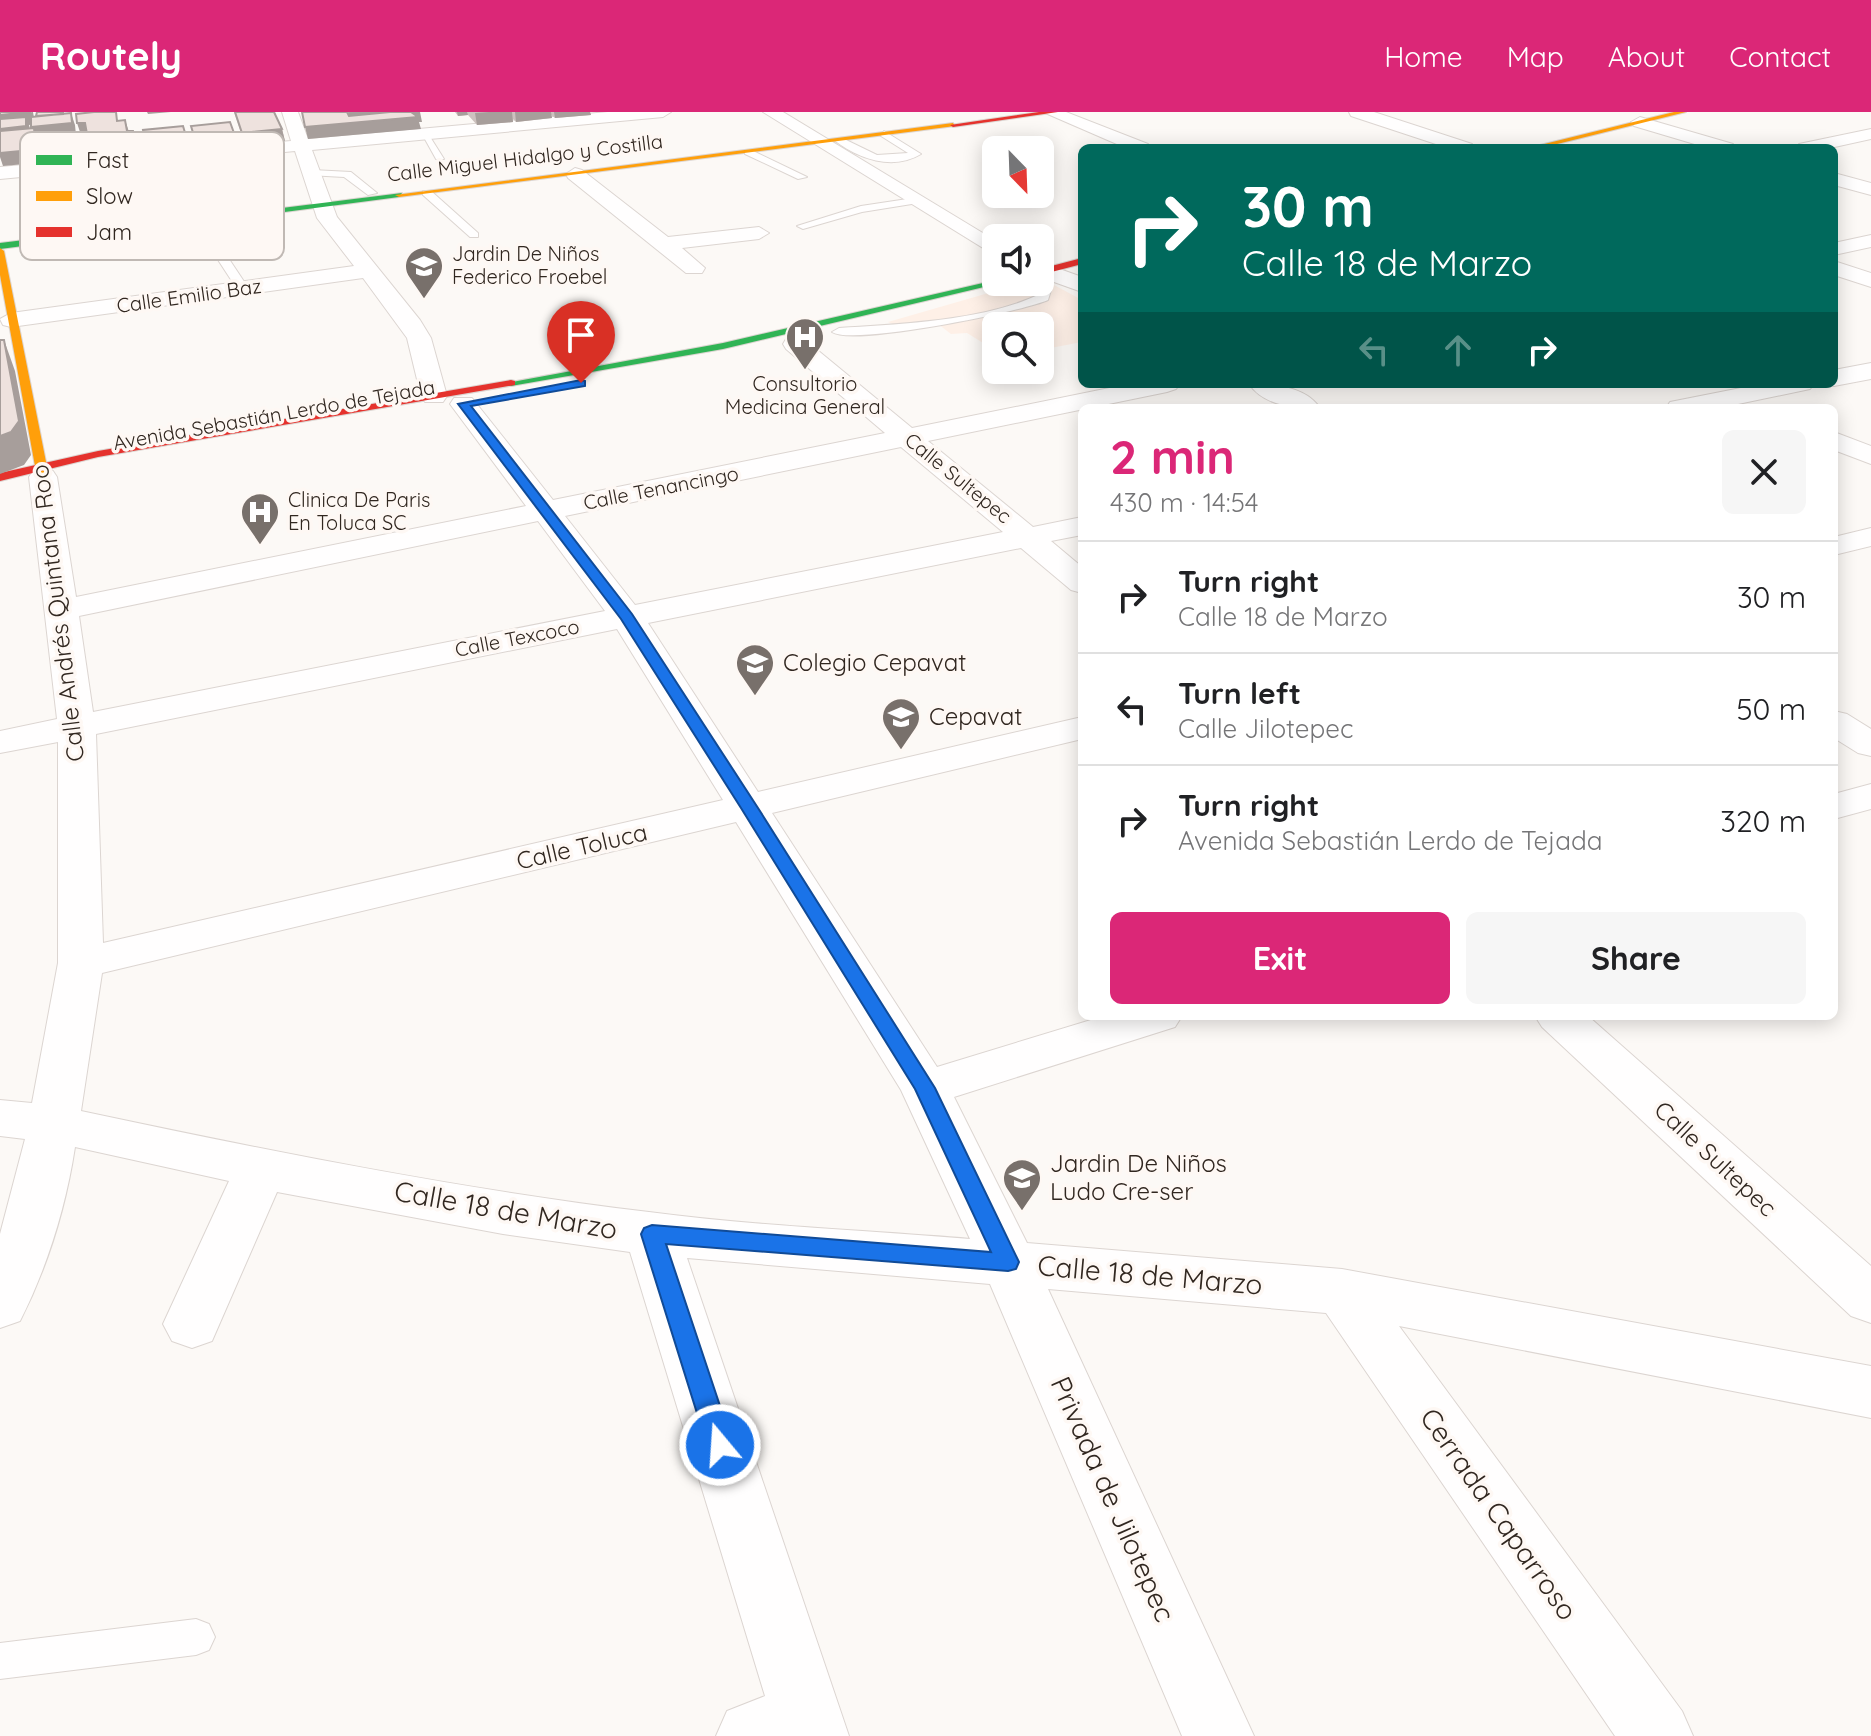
<!DOCTYPE html>
<meta charset="utf-8">
<style>
:root{--surface:#fff;--page:#f6f6f6;--text:#202124;--muted:#757577;--line:#e0e0e0;--accent:#db2777}
body{margin:0;font-family:Quicksand,sans-serif;background:var(--page);color:var(--text);height:100vh;display:flex;flex-direction:column;font-size:30px;white-space:nowrap}
*{box-sizing:border-box;margin:0}
p{font-size:26px;color:var(--muted)}
.icon{flex:none;width:44px;height:44px;fill:none;stroke:currentColor;stroke-width:2;stroke-linecap:round;stroke-linejoin:round}
.map{position:relative;flex:1;overflow:hidden}
.side{position:absolute;left:1078px;top:292px;width:760px;height:616px;display:flex;flex-direction:column;background:var(--surface);border-radius:12px;box-shadow:0 4px 20px #0003}
.side>*{flex:none}
.top-card{position:absolute;left:1078px;top:32px;width:760px;height:244px;border-radius:12px;box-shadow:0 4px 20px #0003;background:#00695c;color:#fff;overflow:hidden}
.needle{width:52px;rotate:157deg}
.controls{position:absolute;left:982px;top:24px;display:grid;gap:16px}
.controls a{display:grid;place-items:center;width:72px;height:72px;border-radius:12px;background:var(--surface);box-shadow:0 4px 20px #0003;font-size:40px}
.pin{position:absolute;display:grid;place-items:center;width:68px;height:68px;color:#fff;margin:-82px -34px;border-radius:50% 50% 50% 0;rotate:-45deg;box-shadow:0 0 8px #0007}
.pin .icon{rotate:45deg}
.me{position:absolute;width:88px;margin:-44px;rotate:342deg;stroke-linejoin:round;filter:drop-shadow(0 0 6px #0008)}
.turn{display:flex;align-items:center;gap:28px;height:168px;padding:0 32px;font-size:36px}
.turn .icon{width:104px;height:104px;stroke-width:2.5}
.turn b{display:block;font-size:56px;line-height:68px}
.lanes{display:flex;align-items:center;height:76px;padding:0 32px;background:#0003;justify-content:center;gap:40px;direction:ltr}
.lanes .off{opacity:.35}
.round{display:grid;place-items:center;flex:none;width:84px;height:84px;border-radius:12px;background:var(--page)}
.overview{display:flex;align-items:center;justify-content:space-between;height:136px;padding:0 32px}
h1{font-size:48px;font-weight:700;line-height:60px;color:var(--accent)}
.action{display:flex;gap:16px;margin-top:auto;padding:16px 32px}
.action a{flex:1;height:92px;border-radius:12px;background:var(--accent);color:#fff;font-size:32px;font-weight:700;line-height:92px;text-align:center}
.action a+a{background:var(--page);color:var(--text)}
ul{padding:0;list-style:none}
li{display:flex;align-items:center;gap:24px;height:112px;padding:0 32px;border-top:2px solid var(--line)}
li div{flex:1}
li b{display:block;font-size:30px}
li em{font-style:normal}
header{display:flex;align-items:center;gap:48px;box-sizing:border-box;height:112px;padding:0 40px;background:var(--accent);color:#fff}
header strong{font-size:38px}
nav{display:flex;gap:44px;margin-inline-start:auto;font-size:28px}
.map>svg:first-child{display:block}
.built{fill:#fef0e7}
.lines{fill:none;stroke-linecap:round;stroke-linejoin:round}
.lane-casing{stroke:#dcd5d1;stroke-width:2}
.street-casing{stroke:#dcd5d1;stroke-width:2}
.fast-casing{stroke:#dcd5d1;stroke-width:2}
.slow-casing{stroke:#dcd5d1;stroke-width:2}
.jam-casing{stroke:#dcd5d1;stroke-width:2}
.lane{fill:#fffefe;fill-rule:evenodd}
.street{fill:#fffefe;fill-rule:evenodd}
.fast{fill:#30b455;fill-rule:evenodd}
.slow{fill:#ff9f0a;fill-rule:evenodd}
.jam{fill:#e5322d;fill-rule:evenodd}
.wall{fill:#cdc2bf}
.shaded-wall{fill:#a79e9b}
.building{fill:#eee2de;stroke:#a79e9b;stroke-width:2}
.route{fill:#1a73e8;stroke:#114b97;stroke-width:2}
.labels{text-anchor:middle;stroke-width:7;stroke-linejoin:round;paint-order:stroke}
.far-street-label{font-size:20px;fill:#312720;stroke:#fef8f4}
.far-poi-label{font-size:20px;fill:#312720;stroke:#fef8f4;text-anchor:start}
.street-label{font-size:24px;fill:#312720;stroke:#fef8f4}
.poi-label{font-size:24px;fill:#312720;stroke:#fef8f4;text-anchor:start}
.near-street-label{font-size:28px;fill:#312720;stroke:#fef8f4}
.key{fill:#fef8f4;stroke:#c0b9b4;stroke-width:2}
.key-label{font-size:22px;fill:#312720}
</style>
<header>
<strong>Routely</strong>
<nav><a>Home</a><a>Map</a><a>About</a><a>Contact</a></nav>
</header>
<div class="map">
<svg width="1871" height="1624" viewBox="0 0 1871 1624">
<rect width="100%" height="100%" fill="#fcf9f6"/>
<path class="built" d="M1041,166L1082,188V230L1040,238V214H996V239L967,221L951,222L938,212L904,218L888,210L1027,170H1040Z"/>
<g class="lines">
<g class="lane-casing">
<path id="lane" d="M884,19L921,42C893,59 858,47 834,28L842,26L877,43L908,41L881,24Z
M421,20H427L444,47H436Z
M745,38H751L807,65L798,67L745,42Z
M312,58L351,60L377,81L368,83L344,65L308,63L307,61Z
M423,79H431L478,121V125H470L423,83Z
M914,86L919,89L918,91L862,100L803,117L797,114L861,94Z
M211,132H219L249,177L247,180H239L209,134Z
M1040,167L1052,175L1048,188C1021,200 852,234 832,220L839,216C900,212 982,209 1038,183L1040,176L1033,170H1040Z
M196,1507L209,1512L215,1525L209,1538L196,1543L0,1567V1531Z"/>
</g>
<g class="street-casing">
<path id="street" d="M282,0H298L308,27L608,0H671L663,5L312,38L337,105L420,208L431,226L447,284L443,290H425L421,284L407,226L363,166L11,215L3,213L0,207L11,201L354,154L317,106L295,39L0,67V55L291,29Z
M763,0H783L996,129V144Z
M1043,0H1066L1148,32L1151,36H1126Z
M1349,0H1374L1472,32L1475,36H1448L1351,4Z
M1640,5L1733,32L1736,36H1708L1634,14L1631,10Z
M1871,17V27L1830,36H1796L1799,32Z
M575,56L582,58L668,125L759,115L769,121L759,127L682,136L705,156L702,161H686L568,66L566,62Z
M1834,61L1871,71V83L1834,73Z
M1871,123V135L1834,143V131Z
M1834,149L1871,161V175L1834,163Z
M1040,150L1082,165V180L1040,165Z
M795,225L804,227L912,316L1129,272H1180L1176,277L1167,280L928,329L1033,415L1082,405V423L1051,429L1082,455V481L1071,478L1021,436L648,511L758,680L1082,605V627L772,701L937,955L1104,904H1182L1175,915L954,985L1027,1131L1342,1157L1871,1254V1306L1399,1214L1682,1599L1693,1624H1615L1326,1201L1048,1177L1254,1624H1182L990,1172L687,1146L849,1624H716L727,1599L765,1584L630,1140L503,1122L277,1080L212,1229L192,1236L172,1229L163,1212L229,1069L75,1035C66,1094 47,1156 20,1209L0,1216V1122L25,1027L0,1024V988L32,991L58,851V630L0,641V619L57,607L29,365L33,359L43,356L53,359L57,365L76,485L526,394L450,292L454,286H472L553,388L885,321L786,237L783,232L786,227ZM901,335L1003,420L635,493L565,404ZM538,409L605,499L93,600L79,504ZM617,517L723,688L103,831L96,622ZM736,710L901,978L970,1127C863,1118 755,1114 649,1100C458,1077 269,1039 81,999L102,861Z
M1871,251V267L1834,274L1827,272H1834V258Z
M1249,272C1273,272 1305,274 1320,296C1296,296 1265,295 1249,272Z
M1761,272H1814L1810,277L1719,296H1666L1670,290Z
M1834,320L1871,334V352L1834,338Z
M1871,416V434L1834,443V425Z
M1834,599L1847,602L1871,617V644L1858,641L1834,626Z
M1871,672V697L1834,707V682Z
M1535,904H1588L1871,1154V1211L1851,1204L1542,915Z"/>
</g>
<g class="fast-casing">
<path id="fast" d="M402,81L399,85L0,137V131Z
M996,168L1005,170L723,237L511,274L506,271L723,231Z"/>
</g>
<g class="slow-casing">
<path id="slow" d="M1674,0H1686L1541,36H1528Z
M953,11L955,14L399,85L395,83Z
M0,136L4,139L49,365L43,369L37,365L0,163Z"/>
</g>
<g class="jam-casing">
<path id="jam" d="M1039,0H1058L953,15L950,13Z
M1082,146V152L1040,163V157Z
M511,268L515,269V273L98,345L0,369V361L98,339Z"/>
</g>
<use href="#lane" class="lane"/>
<use href="#street" class="street"/>
<use href="#fast" class="fast"/>
<use href="#slow" class="slow"/>
<use href="#jam" class="jam"/>
</g>
<path class="wall" d="M234,0H274L282,17L285,29L245,33Z
M455,0H590L591,3L555,6L551,3L552,6L516,10L513,7V10L477,13L468,3L458,4Z"/>
<path class="shaded-wall" d="M33,0L35,12L29,13L30,17L0,29V3Z
M147,0H171L148,2Z
M348,0H420L422,10H419L421,17L308,27L305,15L350,11Z
M457,0H467L468,3L458,4Z
M489,0H512L513,10L477,13L475,1Z
M515,0H551L552,6L516,10Z
M554,0H590L591,3L555,6Z
M71,1L75,13L76,23L38,27H42L46,39V50L3,54L0,45V30L38,38L31,15Z
M125,8L129,20L133,19L138,41L97,45L93,34H90L87,23L92,46L49,50L45,37L81,23L77,11Z
M282,17L285,29L245,33L242,21Z
M234,21L237,33L197,37L194,24Z
M186,24L189,37H186L193,62L34,78L27,58L149,41L145,28Z
M4,228L15,259L31,343L24,353L0,362V324Z"/>
<path class="building" d="M0,0H31L0,3Z
M37,0H63V2L36,4Z
M94,0H116L117,9L125,8L127,19H133L135,29L93,33L92,21L87,22L85,11H77L76,2Z
M235,0H274L282,17L242,21Z
M302,0H347L349,4L390,0H411L418,5L305,15Z
M71,1L72,11L31,15V5Z
M26,5V14L0,17V7Z
M230,10L234,21L194,24L191,14Z
M183,14L186,24L145,28L143,18Z
M34,16L35,27H42V37L0,41V19Z
M0,228H4L19,309L11,320L0,324Z"/>
<path class="route" d="M581,268L585,269V274L471,294L632,502L758,696L935,976L1019,1150L1016,1157L1008,1159L666,1132L733,1333L729,1341L720,1344L711,1341L707,1333L641,1122L644,1116L652,1113L991,1140L915,977L741,696L621,507L458,292Z"/>
<defs>
<g id="school-pin" transform="scale(2)"><path d="M0 17L-7.5 6A9.5 9.5 0 1 1 7.5 6Z" fill="#78706b" stroke="#fef8f4"/><path d="M0-5L7-2L0 1L-7-2ZM-4 1L0 2.5L4 1V4Q0 6-4 4Z" fill="#fff"/></g>
<g id="hospital-pin" transform="scale(2)"><path d="M0 17L-7.5 6A9.5 9.5 0 1 1 7.5 6Z" fill="#78706b" stroke="#fef8f4"/><path d="M-5-5h3v3.5h4V-5h3V5h-3V1.5h-4V5h-3Z" fill="#fff"/></g>
</defs>
<g fill-rule="evenodd">
<use href="#school-pin" x="424" y="154"/>
<use href="#hospital-pin" x="805" y="225"/>
<use href="#hospital-pin" x="260" y="400"/>
<use href="#school-pin" x="755" y="551"/>
<use href="#school-pin" x="901" y="605"/>
<use href="#school-pin" x="1022" y="1066"/>
</g>
<g class="labels">
<g class="far-street-label">
<text transform="translate(525 46) rotate(-7)" y="7">Calle Miguel Hidalgo y Costilla</text>
<text transform="translate(189 184) rotate(-8)" y="7">Calle Emilio Baz</text>
<text transform="translate(274 303) rotate(-10)" y="7">Avenida Sebastián Lerdo de Tejada</text>
<text transform="translate(958 366) rotate(39)" y="7">Calle Sultepec</text>
<text transform="translate(661 376) rotate(-11)" y="7">Calle Tenancingo</text>
<text transform="translate(517 526) rotate(-11)" y="7">Calle Texcoco</text>
</g>
<g class="far-poi-label">
<text x="452" y="149">Jardin De Niños<tspan x="452" dy="23">Federico Froebel</tspan></text>
<text x="805" y="279" text-anchor="middle">Consultorio<tspan x="805" dy="23">Medicina General</tspan></text>
<text x="288" y="395">Clinica De Paris<tspan x="288" dy="23">En Toluca SC</tspan></text>
</g>
<g class="street-label">
<text transform="translate(58 501) rotate(-97)" y="8">Calle Andrés Quintana Roo</text>
<text transform="translate(582 735) rotate(-13)" y="8">Calle Toluca</text>
<text transform="translate(1715 1047) rotate(43)" y="8">Calle Sultepec</text>
</g>
<g class="poi-label">
<text x="783" y="559">Colegio Cepavat</text>
<text x="929" y="613">Cepavat</text>
<text x="1050" y="1060">Jardin De Niños<tspan x="1050" dy="28">Ludo Cre-ser</tspan></text>
</g>
<g class="near-street-label">
<text transform="translate(506 1098) rotate(10)" y="10">Calle 18 de Marzo</text>
<text transform="translate(1150 1163) rotate(5)" y="10">Calle 18 de Marzo</text>
<text transform="translate(1113 1387) rotate(66)" y="10">Privada de Jilotepec</text>
<text transform="translate(1499 1402) rotate(55)" y="10">Cerrada Caparroso</text>
</g>
</g>
<rect x="20" y="20" width="264" height="128" rx="12" class="key"/>
<rect x="36" y="43" width="36" height="10" fill="#30b455"/>
<rect x="36" y="79" width="36" height="10" fill="#ff9f0a"/>
<rect x="36" y="115" width="36" height="10" fill="#e5322d"/>
<g class="key-label">
<text x="86" y="56">Fast</text>
<text x="86" y="92">Slow</text>
<text x="86" y="128">Jam</text>
</g>
</svg>
<div class="controls">
<a><svg class="needle" viewBox="-14 -14 28 28"><path d="M0-13l5 13h-10z" fill="#e53935"/><path d="M0 13l5-13h-10z" fill="#757577"/></svg></a>
<a><svg class="icon" aria-label="sound" viewBox="0 0 24 24"><path d="M4 9h4l5-4v14l-5-4H4zM17 9q2 3 0 6"/></svg></a>
<a><svg class="icon" aria-label="search" viewBox="0 0 24 24"><circle cx="10" cy="10" r="6"/><path d="M15 15l6 6"/></svg></a>
</div>
<div class="pin" style="left:581px;top:271px;background:#d93025"><svg class="icon" aria-label="arrive" viewBox="0 0 24 24"><path d="M6 21V4h12l-3 4 3 4H6"/></svg></div>
<svg class="me" style="left:720px;top:1333px" viewBox="-20 -20 40 40"><circle r="17" fill="#1a73e8" stroke="#fff" stroke-width="3"/><path d="M0-11L8 9 0 5-8 9z" fill="#fff"/></svg>
<div class="top-card">
<div class="turn"><svg class="icon" aria-label="right" viewBox="0 0 24 24"><path d="M7 20v-9h11M14 6l5 5-5 5"/></svg><div><b>30 m</b>Calle 18 de Marzo</div></div>
<div class="lanes"><svg class="icon off" aria-label="left" viewBox="0 0 24 24"><path d="M17 20v-9H6M10 6l-5 5 5 5"/></svg><svg class="icon off" aria-label="ahead" viewBox="0 0 24 24"><path d="M12 20V5M6 11l6-6 6 6"/></svg><svg class="icon" aria-label="right" viewBox="0 0 24 24"><path d="M7 20v-9h11M14 6l5 5-5 5"/></svg></div>
</div>
<section class="side">
<div class="overview"><div><h1>2 min</h1><p>430 m · 14:54</p></div><a class="round"><svg class="icon" aria-label="close" viewBox="0 0 24 24"><path d="M6 6l12 12M18 6L6 18"/></svg></a></div>
<ul>
<li><svg class="icon" aria-label="right" viewBox="0 0 24 24"><path d="M7 20v-9h11M14 6l5 5-5 5"/></svg><div><b>Turn right</b><p>Calle 18 de Marzo</p></div><em>30 m</em></li>
<li><svg class="icon" aria-label="left" viewBox="0 0 24 24"><path d="M17 20v-9H6M10 6l-5 5 5 5"/></svg><div><b>Turn left</b><p>Calle Jilotepec</p></div><em>50 m</em></li>
<li><svg class="icon" aria-label="right" viewBox="0 0 24 24"><path d="M7 20v-9h11M14 6l5 5-5 5"/></svg><div><b>Turn right</b><p>Avenida Sebastián Lerdo de Tejada</p></div><em>320 m</em></li>
</ul>
<div class="action"><a>Exit</a><a>Share</a></div>
</section>
</div>
